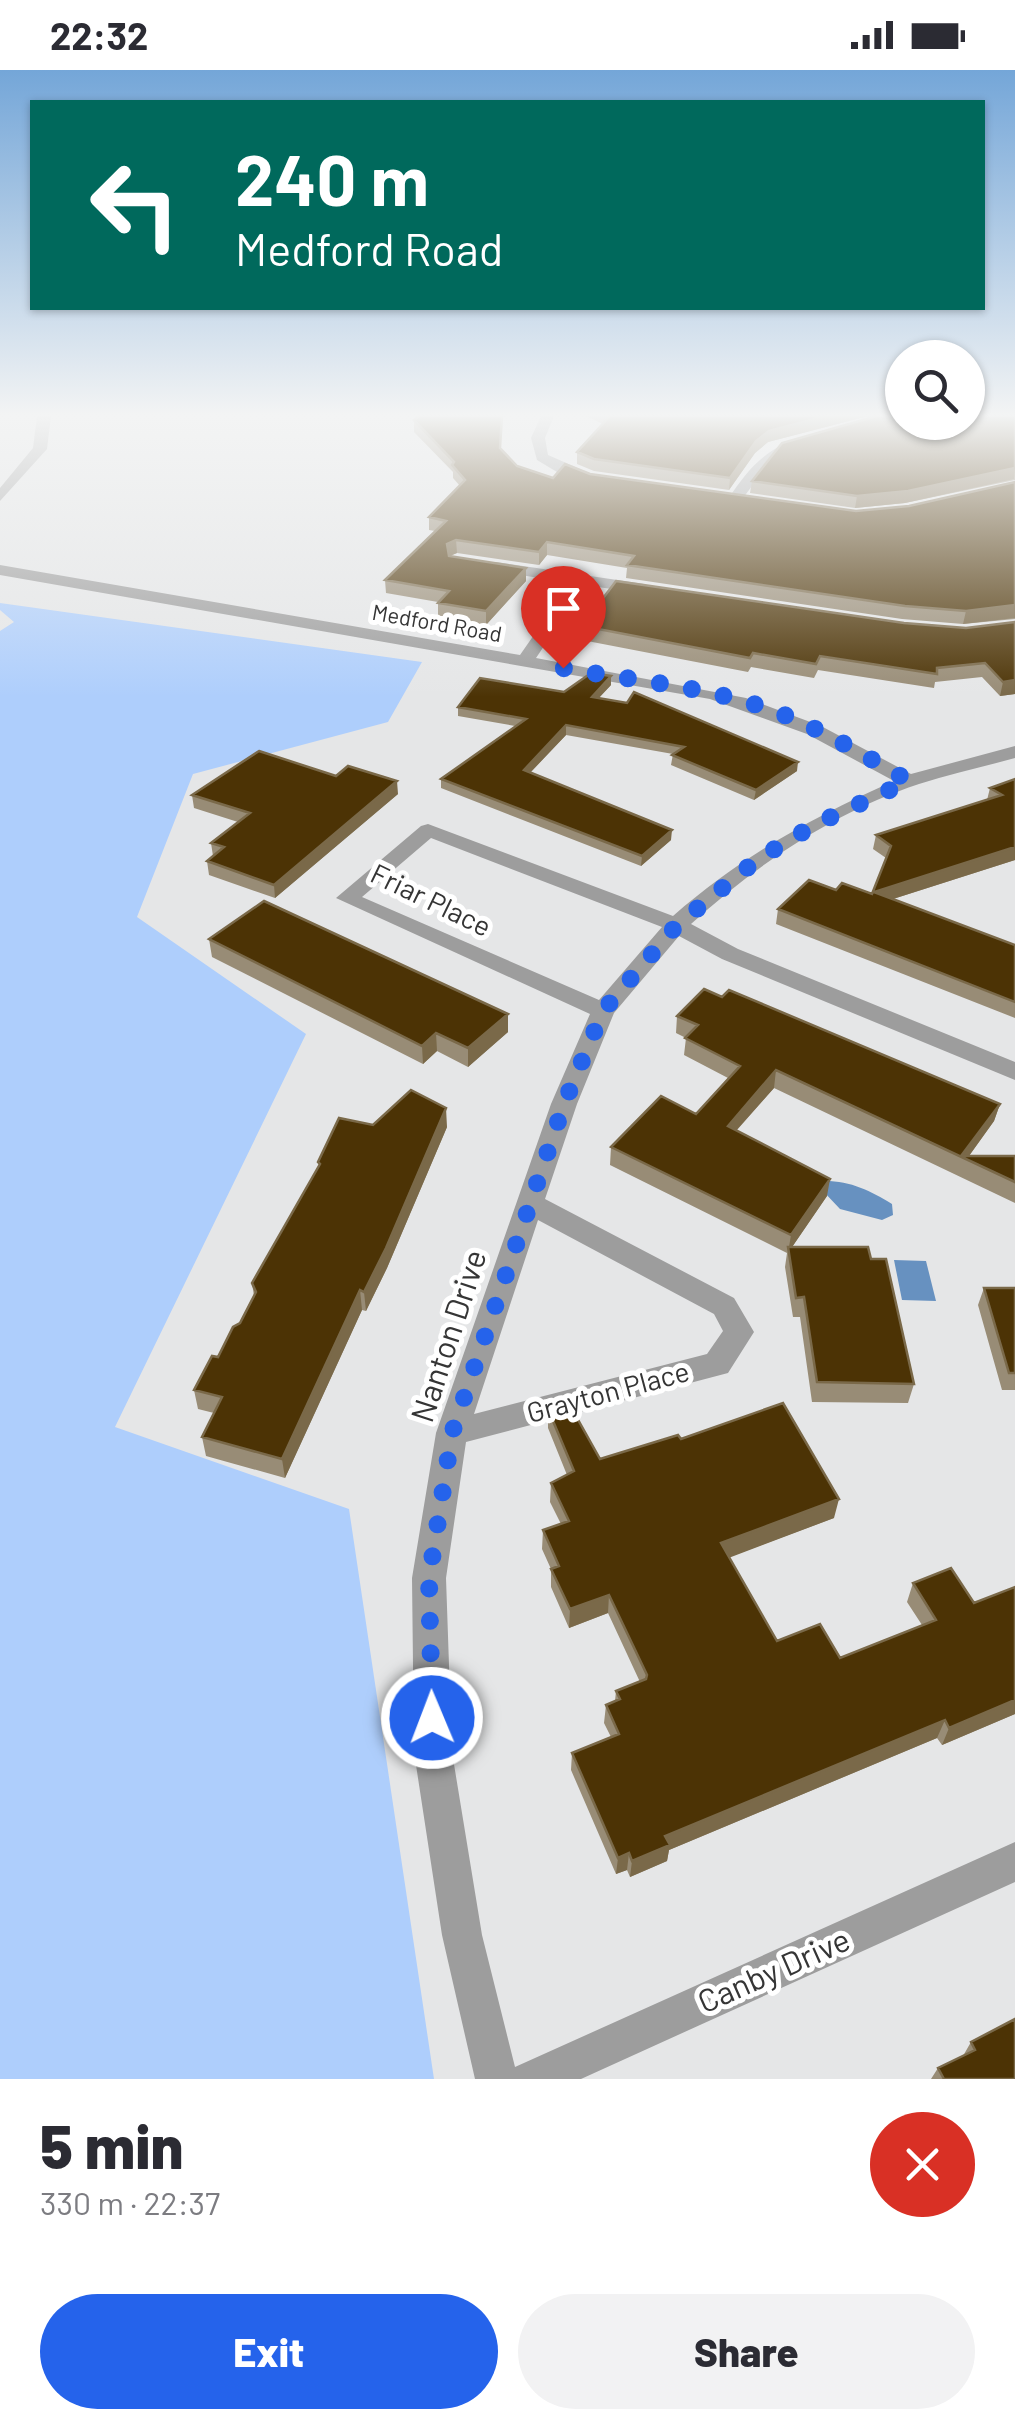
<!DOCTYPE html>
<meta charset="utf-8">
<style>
:root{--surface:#fff;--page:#f2f2f3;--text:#2b2b33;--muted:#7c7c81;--accent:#2563eb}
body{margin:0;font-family:Barlow,sans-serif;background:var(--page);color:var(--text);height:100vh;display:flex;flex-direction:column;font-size:38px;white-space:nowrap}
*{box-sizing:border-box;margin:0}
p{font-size:32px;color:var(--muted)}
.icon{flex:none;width:55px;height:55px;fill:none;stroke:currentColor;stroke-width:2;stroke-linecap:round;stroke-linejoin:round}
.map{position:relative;height:2009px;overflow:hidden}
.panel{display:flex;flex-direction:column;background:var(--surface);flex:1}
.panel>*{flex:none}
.guide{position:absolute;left:30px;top:30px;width:955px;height:210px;border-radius:0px;box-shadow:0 2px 8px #0004;background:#00695c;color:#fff;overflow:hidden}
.tools{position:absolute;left:885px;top:270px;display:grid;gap:20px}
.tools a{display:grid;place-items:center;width:100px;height:100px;border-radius:50%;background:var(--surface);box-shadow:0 2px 8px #0004;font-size:50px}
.pin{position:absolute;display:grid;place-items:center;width:85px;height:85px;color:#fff;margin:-102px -42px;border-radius:50% 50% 50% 0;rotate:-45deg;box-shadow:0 0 10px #0007}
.pin .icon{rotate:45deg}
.me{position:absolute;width:110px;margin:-55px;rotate:359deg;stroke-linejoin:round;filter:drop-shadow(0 0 8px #0008)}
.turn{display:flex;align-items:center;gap:35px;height:210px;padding:0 40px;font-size:45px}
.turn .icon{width:130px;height:130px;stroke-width:2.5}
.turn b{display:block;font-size:70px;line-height:85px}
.round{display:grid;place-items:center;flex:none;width:105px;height:105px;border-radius:52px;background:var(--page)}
.head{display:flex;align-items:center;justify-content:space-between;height:170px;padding:0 40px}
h1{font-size:60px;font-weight:800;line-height:75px}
.primary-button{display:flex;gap:20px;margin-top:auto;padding:20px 40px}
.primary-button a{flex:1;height:115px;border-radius:60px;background:var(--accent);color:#fff;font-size:40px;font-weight:800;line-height:115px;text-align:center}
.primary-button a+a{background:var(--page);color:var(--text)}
.status{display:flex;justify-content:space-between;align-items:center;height:70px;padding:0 50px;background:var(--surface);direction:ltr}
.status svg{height:28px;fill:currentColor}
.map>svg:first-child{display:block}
.green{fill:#aecefc}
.water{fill:#6791c0}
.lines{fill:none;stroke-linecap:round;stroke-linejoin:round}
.street{fill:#9d9d9d;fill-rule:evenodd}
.wall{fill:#988c76}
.shaded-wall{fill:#7a6949}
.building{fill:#4c3305;stroke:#7a6949;stroke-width:2.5}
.route{stroke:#2563eb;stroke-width:18;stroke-dasharray:0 32.4}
.labels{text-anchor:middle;stroke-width:10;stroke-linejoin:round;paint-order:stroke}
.far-street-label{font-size:22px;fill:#353535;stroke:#fff}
.street-label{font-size:28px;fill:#353535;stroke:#fff}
.near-street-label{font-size:32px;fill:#353535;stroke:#fff}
</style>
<div class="status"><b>22:32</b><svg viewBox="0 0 49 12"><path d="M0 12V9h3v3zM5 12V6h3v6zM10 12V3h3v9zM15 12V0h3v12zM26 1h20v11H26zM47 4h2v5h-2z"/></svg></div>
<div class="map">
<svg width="1015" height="2009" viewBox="0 0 1015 2009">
<rect width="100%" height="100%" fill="#e5e6e7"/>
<path class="green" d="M0,533L422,592L388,652L193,704L137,847L306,964L115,1357L349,1439L434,2009H0V561L14,552L0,540Z"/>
<path class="water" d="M825,1111C851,1111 871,1121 892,1134L893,1145L882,1150L840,1139L823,1121Z
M894,1190L926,1191L936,1231L902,1230Z"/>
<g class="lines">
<path class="street" d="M37,346H51L47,379L0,431V418L33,378Z
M541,346H554L545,368L548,385L596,406V412L557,402L537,390L531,368Z
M809,365L816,369L814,372L787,381L770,392L740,432H730L728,429C751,395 768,376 809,365Z
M496,492L644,514L652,519L644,524L585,515L536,588L746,628L821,656L911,704L1015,676V688C983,697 950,704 919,714C834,742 756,795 691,854L738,879L1015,992V1010L722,889L679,866L614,943L577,1034L545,1129L734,1228L754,1262L728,1303L466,1372L446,1508L452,1682L482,1865L515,1997L1015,1772V1812L581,2009H475L442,1865L414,1682L412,1508L436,1363L551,1034L590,944L336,828L421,756L428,754L673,846C742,786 811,748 894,711L807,664L710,629L0,505V495L520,585L570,513L490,500V494ZM431,768L662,857L599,930L362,827ZM538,1150L714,1244L723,1261L707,1284L474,1344Z"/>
</g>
<path class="wall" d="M586,346H868L768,372L755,383L729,420L594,401L577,394V382L603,354Z
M1015,346V410L905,433L855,438L750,423L752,411Z
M414,350L501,379L517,396L546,407L553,408L590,404L856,441L909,436L1015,412V549L963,554L902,549L626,508L627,498L547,485L539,495L457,483L450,486L526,498V511L486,555L438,547V532L386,523L385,510L435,461L429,460V447L460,416L453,408V402L414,362Z
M1015,552V624L1000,626L982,607L935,612L934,618L818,600L814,608L751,597L748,602L582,570V556L904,553L966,558Z
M611,615L599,628L797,701L754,730L671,695L673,684L566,665L531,702L671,770L641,796L441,718V709L515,656L458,646V637Z
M336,706L398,724L275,828L209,805L207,791L213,786L211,773L238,752L194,738L192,725Z
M1015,709V790L893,829L1015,875V948L776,854L778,839L836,820L872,824L886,788L873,779L876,765L987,730L990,718Z
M209,869L508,962L468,997L437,981L423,994L212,887Z
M722,927L1000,1034L994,1051L969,1086H1015V1133L774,1018L737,1060L827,1126L792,1177L871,1189L914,1314L908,1333L812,1332L800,1247H793L785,1197L787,1183L610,1095L611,1077L696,1044L728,1008L684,985L686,968L676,963L677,946Z
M373,1055L447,1057L387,1198L366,1241L362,1240L285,1408L206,1386L202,1367L214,1343L198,1339L194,1320L240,1253L254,1226L252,1213L318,1097V1092Z
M984,1218H1015V1320H1002L978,1235Z
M548,1339L600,1389L681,1369L834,1448L729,1487L777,1571L840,1588L922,1555L907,1532L913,1513L974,1533L1015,1517V1644L942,1675L937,1668L669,1780L667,1791L630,1807L627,1800L616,1804L571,1700L572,1683L611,1667L604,1653L606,1635L615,1631L616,1621L640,1612L608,1543L569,1558L551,1517V1499L542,1479L543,1460L561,1454L550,1432L551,1413L567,1405L548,1358Z
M971,1972L1015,2009H931L938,1998L963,1986Z"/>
<path class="shaded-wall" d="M826,346H868L768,372L755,383L729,420L730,408L756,371L769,361Z
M1015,398L1014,409L905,433L855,438L857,426Z
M456,470L457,483L447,487V474Z
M547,472V485L539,495V482Z
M526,498V511L486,555V541Z
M1015,535V548L963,554L966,541Z
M611,606V615L591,636L592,627Z
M1015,610V624L1000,626L1003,612Z
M566,655V665L524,709V700Z
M798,692L797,701L754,730L756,720Z
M397,711L398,724L275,828L274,815Z
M672,760L671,770L641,796L642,786Z
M1015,777V790L871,836L874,822Z
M508,944V962L468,997V978Z
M436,963L437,981L423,994L422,976Z
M776,1000L774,1018L725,1073L728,1056Z
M1000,1034L994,1051L966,1090L961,1087Z
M446,1038L447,1057L387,1198L366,1241L364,1222Z
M830,1109L827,1126L788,1183L791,1165Z
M360,1220L362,1240L285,1408L282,1389Z
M839,1429L834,1448L718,1492L721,1473Z
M609,1525L608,1543L569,1558L570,1539Z
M1015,1630V1644L942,1675L949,1658Z
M945,1650L937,1668L669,1780L667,1791L630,1807L632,1791L665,1766Z
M629,1783L627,1800L616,1804L618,1788Z"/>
<path class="building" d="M419,346H502L500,378L517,396L553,408L565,394L590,404L856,441L909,436L1015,412V535L966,541L905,536L627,495L634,486L547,472L539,482L456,470L447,474L449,486L526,498L486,541L438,533L449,521L385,510L446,451L429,447L465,410L452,395L454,392L414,350Z
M610,346H826L769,361L756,371L730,408L594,389L577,382Z
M877,346H902V352H968V346H1015V398L908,421L857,426L752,411L782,373Z
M616,511L904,553L966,558L1015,552V610L1003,612L985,593L937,598V604L820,586L816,594L753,583L750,588L582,556Z
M591,603L611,606L592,627L627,633L634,622L798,692L756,720L672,685L684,677L566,655L524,700L672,760L642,786L441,709L526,649L458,637L480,608L564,622Z
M259,681L336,706L348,696L397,711L274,815L207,791L224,777L211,773L250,743L192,725Z
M1015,709V777L874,822L1015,875V932L778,839L809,810L836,820L842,813L872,824L891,776L876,765L1002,725L990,718Z
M264,831L508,944L468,978L436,963L422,976L209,869Z
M704,919L722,927L729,920L1000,1034L961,1086H1015V1112L776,1000L728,1056L830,1109L791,1165L611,1077L661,1026L696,1044L740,996L685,968L698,955L677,946Z
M411,1020L446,1038L386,1178L364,1222L360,1220L282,1389L202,1367L222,1327L194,1320L212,1286L218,1287L233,1257L240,1253L256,1222L252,1213L320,1094L318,1092L339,1048L373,1055Z
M788,1177H868L871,1189H886L914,1314L817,1312L804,1227L796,1228Z
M984,1218H1015V1303H1009Z
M567,1330L600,1389L678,1365L681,1369L783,1333L839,1429L721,1473L777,1571L820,1554L840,1588L936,1550L913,1513L951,1498L974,1533L1015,1517V1630L949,1658L945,1650L665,1766L670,1775L632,1791L629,1783L618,1788L572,1683L619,1664L606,1635L620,1629L616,1621L646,1609L647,1605L609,1525L570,1539L551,1499L559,1496L543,1460L569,1451L551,1413L574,1401L548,1339Z
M1015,1949V2009H944L938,1998L975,1980L971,1972Z"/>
<linearGradient id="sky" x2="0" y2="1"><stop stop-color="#74a6d8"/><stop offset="0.55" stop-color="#f3f4f4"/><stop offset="1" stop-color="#f3f4f4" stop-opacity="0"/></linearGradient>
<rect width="1015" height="627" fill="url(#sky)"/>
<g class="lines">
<path class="route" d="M432,1648L429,1508L452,1363L564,1034L603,941L676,856L758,789L816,754L909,711C862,684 817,656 766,638C701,616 630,610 563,598"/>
</g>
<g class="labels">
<g class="far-street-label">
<text transform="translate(437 553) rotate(10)" y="8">Medford Road</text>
</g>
<g class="street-label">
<text transform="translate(431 830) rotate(26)" y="10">Friar Place</text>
<text transform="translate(608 1322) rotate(-15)" y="10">Grayton Place</text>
</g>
<g class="near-street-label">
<text transform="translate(449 1266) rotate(-72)" y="11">Nanton Drive</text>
<text transform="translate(774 1901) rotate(-24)" y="11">Canby Drive</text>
</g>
</g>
</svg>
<div class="tools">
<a><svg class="icon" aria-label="search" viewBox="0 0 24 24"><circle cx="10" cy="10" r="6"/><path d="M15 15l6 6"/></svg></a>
</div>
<div class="pin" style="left:563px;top:598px;background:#d93025"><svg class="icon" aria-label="arrive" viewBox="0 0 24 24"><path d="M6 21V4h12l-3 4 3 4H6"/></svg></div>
<svg class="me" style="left:432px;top:1648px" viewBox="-20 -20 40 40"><circle r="17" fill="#2563eb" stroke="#fff" stroke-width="3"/><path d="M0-11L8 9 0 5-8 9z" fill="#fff"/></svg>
<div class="guide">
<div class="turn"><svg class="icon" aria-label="left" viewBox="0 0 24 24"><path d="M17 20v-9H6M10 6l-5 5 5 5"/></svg><div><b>240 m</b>Medford Road</div></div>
</div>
</div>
<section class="panel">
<div class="head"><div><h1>5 min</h1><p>330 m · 22:37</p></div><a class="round" style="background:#d93025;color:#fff"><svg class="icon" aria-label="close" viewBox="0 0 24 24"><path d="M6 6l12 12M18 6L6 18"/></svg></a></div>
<div class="primary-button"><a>Exit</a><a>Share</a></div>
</section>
